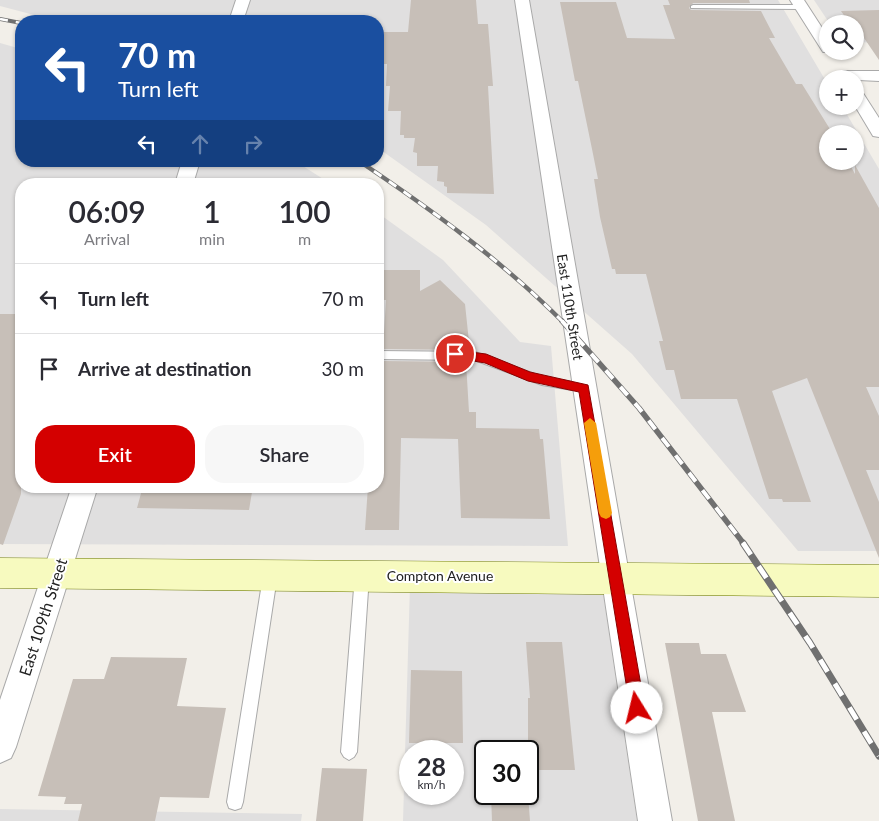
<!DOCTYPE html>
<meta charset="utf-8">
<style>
:root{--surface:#fff;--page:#f7f7f7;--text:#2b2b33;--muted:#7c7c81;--line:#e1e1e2;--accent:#d40000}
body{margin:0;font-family:Lato,sans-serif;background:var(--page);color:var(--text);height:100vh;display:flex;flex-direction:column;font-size:19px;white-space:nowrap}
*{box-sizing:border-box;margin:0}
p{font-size:16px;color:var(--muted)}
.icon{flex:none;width:28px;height:28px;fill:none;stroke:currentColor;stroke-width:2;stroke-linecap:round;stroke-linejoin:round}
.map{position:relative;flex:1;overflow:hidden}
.panel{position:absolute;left:15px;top:178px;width:369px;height:315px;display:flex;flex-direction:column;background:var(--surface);border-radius:20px;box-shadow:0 1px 4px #0004}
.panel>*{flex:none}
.top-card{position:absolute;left:15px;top:15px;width:369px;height:152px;border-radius:20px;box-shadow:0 1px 4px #0004;background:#1a4fa0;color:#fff;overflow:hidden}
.buttons{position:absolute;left:819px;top:15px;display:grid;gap:10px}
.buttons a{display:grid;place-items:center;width:45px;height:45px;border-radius:50%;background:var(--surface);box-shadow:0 1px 4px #0004;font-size:25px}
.speed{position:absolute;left:399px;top:740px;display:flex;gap:10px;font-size:25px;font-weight:700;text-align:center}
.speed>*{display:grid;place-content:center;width:65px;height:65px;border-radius:50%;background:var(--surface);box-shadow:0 1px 4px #0004;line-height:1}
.speed small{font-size:12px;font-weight:400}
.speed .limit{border:2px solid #111;border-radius:8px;background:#fff;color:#111}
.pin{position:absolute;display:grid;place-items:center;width:42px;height:42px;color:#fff;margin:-21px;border:2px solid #fff;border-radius:50%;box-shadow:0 1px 5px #0007}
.me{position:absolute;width:55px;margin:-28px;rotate:351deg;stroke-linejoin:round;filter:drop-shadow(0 0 4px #0008)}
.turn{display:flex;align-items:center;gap:18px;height:105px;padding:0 20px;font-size:22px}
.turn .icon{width:65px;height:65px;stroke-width:2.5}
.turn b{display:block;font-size:35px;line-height:42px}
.lanes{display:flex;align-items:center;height:48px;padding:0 20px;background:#0003;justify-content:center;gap:25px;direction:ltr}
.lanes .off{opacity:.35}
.eta{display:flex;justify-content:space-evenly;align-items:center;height:85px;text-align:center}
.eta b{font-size:30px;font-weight:600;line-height:35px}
.action{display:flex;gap:10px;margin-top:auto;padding:10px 20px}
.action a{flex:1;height:58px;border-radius:20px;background:var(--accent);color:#fff;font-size:20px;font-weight:600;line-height:58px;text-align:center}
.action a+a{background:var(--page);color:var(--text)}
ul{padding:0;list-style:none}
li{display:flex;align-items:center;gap:15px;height:70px;padding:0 20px;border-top:1px solid var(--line)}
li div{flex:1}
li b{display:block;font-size:19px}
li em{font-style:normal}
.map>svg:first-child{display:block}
.residential{fill:#e0dfdf;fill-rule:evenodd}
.building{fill:#c7bfb8}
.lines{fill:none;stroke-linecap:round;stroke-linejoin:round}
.lane-casing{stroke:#a9a9a9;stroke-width:2}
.street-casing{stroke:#a9a9a9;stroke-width:2}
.secondary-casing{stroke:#707d05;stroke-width:1}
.lane{fill:#fff;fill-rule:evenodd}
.street{fill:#fff;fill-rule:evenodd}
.secondary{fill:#f7fabf;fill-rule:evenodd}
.rail-far3-casing{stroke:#707070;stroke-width:4}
.rail-far2-casing{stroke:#707070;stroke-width:4.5}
.rail-far1-casing{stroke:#707070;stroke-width:5.5}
.rail-casing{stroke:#707070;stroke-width:7}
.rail-far3{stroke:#fff;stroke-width:2.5;stroke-dasharray:8;stroke-linecap:butt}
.rail-far2{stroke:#fff;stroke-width:3;stroke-dasharray:9;stroke-linecap:butt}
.rail-far1{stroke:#fff;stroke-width:4;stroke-dasharray:11;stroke-linecap:butt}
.rail{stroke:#fff;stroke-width:5;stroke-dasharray:14;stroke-linecap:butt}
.route{fill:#d40000;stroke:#8a0000}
.slow{fill:#f59e0b}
.labels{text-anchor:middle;stroke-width:4;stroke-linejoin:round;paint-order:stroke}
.street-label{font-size:14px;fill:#222;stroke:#fff}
.near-street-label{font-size:16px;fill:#222;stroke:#fff}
</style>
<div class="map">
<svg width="879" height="821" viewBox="0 0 879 821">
<rect width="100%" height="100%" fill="#f2efe9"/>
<path class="residential" d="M0,0H778L827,83L828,106H842L879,169V551H798L632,354L486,225L378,148V21H57L0,6ZM828,134H855V161H828Z
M814,0H879V43L855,42V24H830Z
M0,43L21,49V161H295L331,184H21V486H378V213L443,260L520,342L551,346L568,546L0,544Z
M410,585L602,586L637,821H403ZM410,751H452V794H410ZM485,751H528V794H485Z
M0,809L302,814L301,821H0Z"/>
<path class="building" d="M411,0H476L478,24H488L493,86H488L494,194L447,193V187L444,186V182L437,181L438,166H417V153L413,152L415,138H404V135H400L401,111H388L390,86H386L387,64H378L380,32H408Z
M668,0H749L750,3H693L689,8L691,10L761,11L775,38H769L796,84H802L833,134H828V161H848L855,174V165L879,208V387H866L879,416V470H866L879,502V558L807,378L772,391L811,502H783L782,499H769L737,399H681L674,370H666L659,341H663L646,274H616L615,269H612L600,217L594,179H598L592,149L578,81H575L560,2H616L627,38L675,39L663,5H670Z
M879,10V60L862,35H857L855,32V24H850L841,11Z
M378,270H420V291L440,280L465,304L469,342H465L466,350L383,349L386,300H378Z
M0,314H21V494L3,545L0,544Z
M383,361L466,362L469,412H476V428L539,429L540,439H543L550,519L461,518L458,439L401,438L399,530H365L368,486H378V373H382Z
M143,486H253L249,510L137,508Z
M526,642H562L575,770H528V698H530Z
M665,643H699L701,654H726L746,712H712L735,821H698Z
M111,657L187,658L177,706L226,708L209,798L160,797L155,821H78L82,804H64L66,797L38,796L73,679H104Z
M411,670L462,671L463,743H409Z
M322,768L367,769L363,821H316Z
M491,794H528L530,821H492Z"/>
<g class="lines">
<g class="lane-casing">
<path id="lane" d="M693,5H801L804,7L801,9L691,8V6Z
M378,351L475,352L543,377L584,384L588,385L589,388L588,391L584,392L542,385L474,360L378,359Z
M362,570L367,572L369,576L357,752L354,757L349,760L344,757L341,752L355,576L357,572Z
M270,571L275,573L277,577L243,802L241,808L235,810L229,808L227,802L263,577L265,573Z"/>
</g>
<g class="street-casing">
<path id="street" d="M236,0H250L243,21H229Z
M515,0H529L672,821H638Z
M790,0H804L828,37V51L833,52H823Z
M844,71H879V81L838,79L836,76L838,73Z
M855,88L861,90L879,118V137L873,136L855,106Z
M182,161H200L193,184H175Z
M72,486H98L16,747L11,758L0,763V700Z"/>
</g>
<g class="secondary-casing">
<path id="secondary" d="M0,558L879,565V597L0,588Z"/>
</g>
<use href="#lane" class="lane"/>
<use href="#street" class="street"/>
<use href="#secondary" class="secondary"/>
<g class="rail-far3-casing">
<path id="rail-far3" d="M0,19L21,23"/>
</g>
<g class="rail-far2-casing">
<path id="rail-far2" d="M359,161C432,210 501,260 563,322"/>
</g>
<g class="rail-far1-casing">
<path id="rail-far1" d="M562,321L639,408L744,544"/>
</g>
<g class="rail-casing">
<path id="rail" d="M743,543L810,643L879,756"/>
</g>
<use href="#rail-far3" class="rail-far3"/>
<use href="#rail-far2" class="rail-far2"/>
<use href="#rail-far1" class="rail-far1"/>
<use href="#rail" class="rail"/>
</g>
<path class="route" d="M455,350L486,354L530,372L588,385L645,708L643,714L637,716L632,714L630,708L579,392L528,381L485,363L451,357L449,354Z"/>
<path class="slow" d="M590,418L596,423L612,513L610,517L606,519L601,517L599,513L584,423Z"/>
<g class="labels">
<g class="street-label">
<text transform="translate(570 307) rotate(81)" y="5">East 110th Street</text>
<text x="440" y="581">Compton Avenue</text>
</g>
<g class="near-street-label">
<text transform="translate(43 617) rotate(-72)" y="6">East 109th Street</text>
</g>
</g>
</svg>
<div class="buttons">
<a><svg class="icon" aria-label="search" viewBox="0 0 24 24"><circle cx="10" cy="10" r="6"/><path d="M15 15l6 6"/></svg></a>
<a>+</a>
<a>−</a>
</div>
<div class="speed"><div>28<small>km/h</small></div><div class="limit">30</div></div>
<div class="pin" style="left:455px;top:354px;background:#d93025"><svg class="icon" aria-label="arrive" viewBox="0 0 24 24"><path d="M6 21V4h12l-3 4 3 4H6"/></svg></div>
<svg class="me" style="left:637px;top:708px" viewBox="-20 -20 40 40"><circle r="19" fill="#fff"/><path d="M0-13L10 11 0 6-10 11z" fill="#d40000"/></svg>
<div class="top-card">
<div class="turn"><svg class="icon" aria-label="left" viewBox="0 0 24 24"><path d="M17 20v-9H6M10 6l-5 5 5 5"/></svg><div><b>70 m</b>Turn left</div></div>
<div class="lanes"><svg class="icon" aria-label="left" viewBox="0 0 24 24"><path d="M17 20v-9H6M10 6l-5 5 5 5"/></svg><svg class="icon off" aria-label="ahead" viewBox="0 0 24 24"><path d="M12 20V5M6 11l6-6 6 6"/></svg><svg class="icon off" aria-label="right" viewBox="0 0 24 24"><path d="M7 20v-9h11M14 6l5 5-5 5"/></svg></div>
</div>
<section class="panel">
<div class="eta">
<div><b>06:09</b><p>Arrival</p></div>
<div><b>1</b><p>min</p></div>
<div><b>100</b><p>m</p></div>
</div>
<ul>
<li><svg class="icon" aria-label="left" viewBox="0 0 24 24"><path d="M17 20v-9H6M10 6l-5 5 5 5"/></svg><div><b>Turn left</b></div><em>70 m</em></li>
<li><svg class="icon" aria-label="arrive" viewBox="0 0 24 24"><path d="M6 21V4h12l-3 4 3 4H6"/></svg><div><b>Arrive at destination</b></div><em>30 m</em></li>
</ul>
<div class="action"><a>Exit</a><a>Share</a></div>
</section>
</div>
